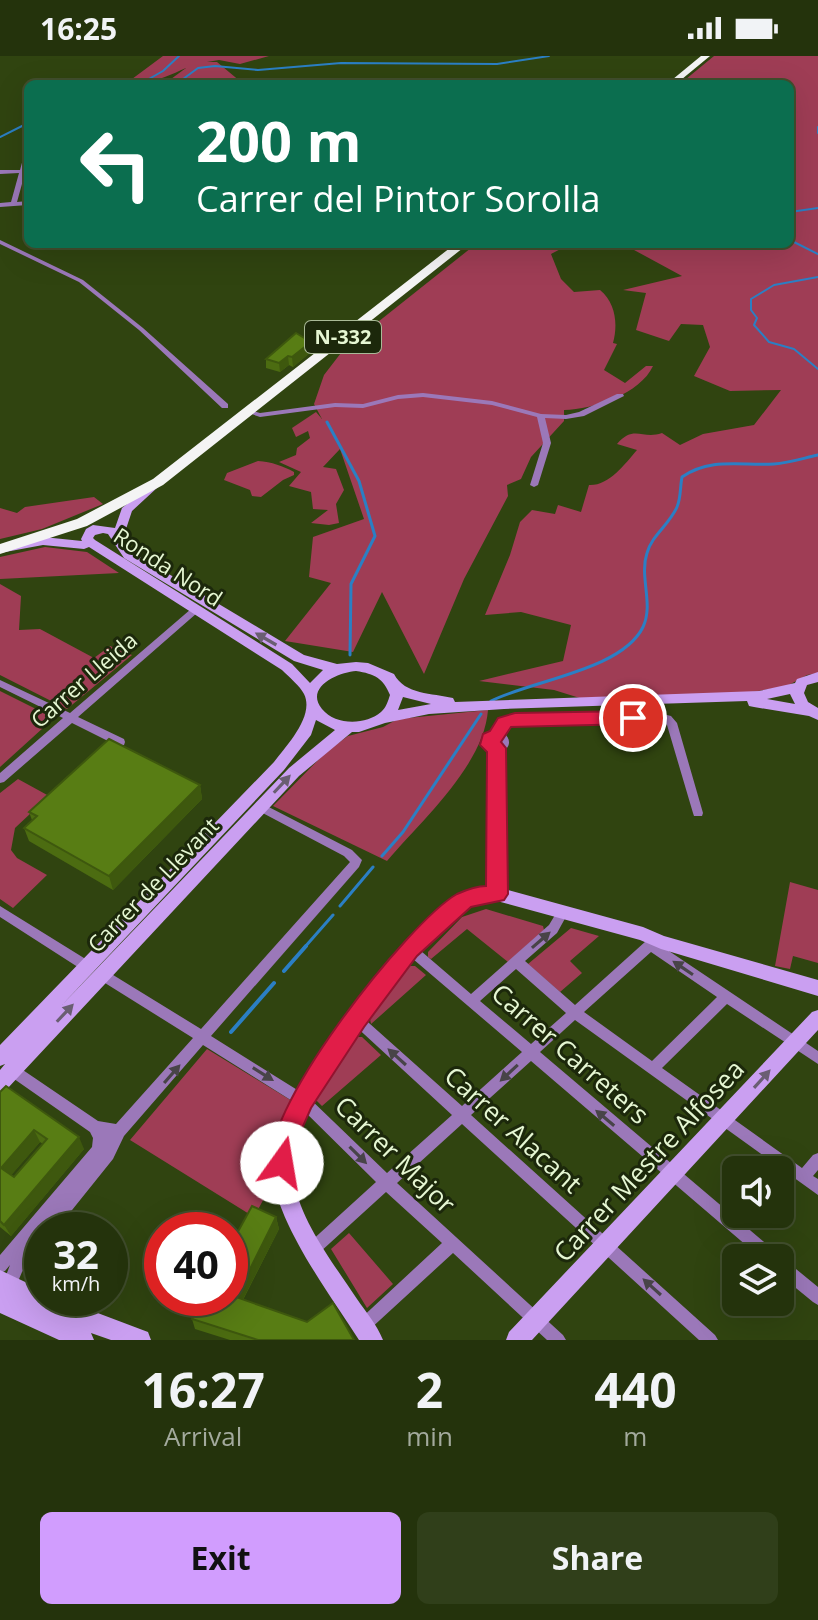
<!DOCTYPE html>
<style>
:root{--surface:#24330c;--page:#303f1a;--text:#f1f3f6;--muted:#a3aa9d;--line:#414e2d;--accent:#d19dfe}
body{margin:0;font-family:"Open Sans",sans-serif;background:var(--page);color:var(--text);height:100vh;display:flex;flex-direction:column;font-size:30px;white-space:nowrap}
*{box-sizing:border-box;margin:0}
p{font-size:26px;color:var(--muted)}
.icon{flex:none;width:44px;height:44px;fill:none;stroke:currentColor;stroke-width:2;stroke-linecap:round;stroke-linejoin:round}
.map{position:relative;height:1284px;overflow:hidden}
.drawer{display:flex;flex-direction:column;background:var(--surface);flex:1}
.drawer>*{flex:none}
.guide{position:absolute;left:24px;top:24px;width:770px;height:168px;border-radius:12px;box-shadow:0 8px 32px #0002,0 0 0 2px var(--line);background:#0b6e4f;color:#fff;overflow:hidden}
.fabs{position:absolute;left:722px;top:1100px;display:grid;gap:16px}
.fabs a{display:grid;place-items:center;width:72px;height:72px;border-radius:12px;background:var(--surface);box-shadow:0 8px 32px #0002,0 0 0 2px var(--line);font-size:40px}
.speed{position:absolute;left:24px;top:1156px;display:flex;gap:16px;font-size:40px;font-weight:700;text-align:center}
.speed>*{display:grid;place-content:center;width:104px;height:104px;border-radius:50%;background:var(--surface);box-shadow:0 8px 32px #0002,0 0 0 2px var(--line);line-height:1}
.speed small{font-size:20px;font-weight:400}
.speed .limit{border:12px solid #d22;background:#fff;color:#111}
.pin{position:absolute;display:grid;place-items:center;width:68px;height:68px;color:#fff;margin:-34px;border:4px solid #fff;border-radius:50%;box-shadow:0 2px 8px #0007}
.me{position:absolute;width:88px;margin:-44px;rotate:13deg;stroke-linejoin:round;filter:drop-shadow(0 0 6px #0008)}
.turn{display:flex;align-items:center;gap:28px;height:168px;padding:0 40px;font-size:36px}
.turn .icon{width:104px;height:104px;stroke-width:2.5}
.turn b{display:block;font-size:56px;line-height:68px}
.eta{display:flex;justify-content:space-evenly;align-items:center;height:136px;text-align:center}
.eta b{font-size:48px;font-weight:700;line-height:56px}
.action{display:flex;gap:16px;margin-top:auto;padding:16px 40px}
.action a{flex:1;height:92px;border-radius:12px;background:var(--accent);color:#111;font-size:32px;font-weight:700;line-height:92px;text-align:center}
.action a+a{background:var(--page);color:var(--text)}
.status{display:flex;justify-content:space-between;align-items:center;height:56px;padding:0 40px;background:var(--surface);direction:ltr}
.status svg{height:22px;fill:currentColor}
.map>svg:first-child{display:block}
.green{fill:#9f3d55}
.lines{fill:none;stroke-linecap:round;stroke-linejoin:round}
.stream-far2{stroke:#2b7fc4;stroke-width:2}
.stream-far1{stroke:#2b7fc4;stroke-width:3}
.stream{stroke:#2b7fc4;stroke-width:4}
.street{fill:#9b78b9;fill-rule:evenodd}
.secondary{fill:#ca9ff1;fill-rule:evenodd}
.highway{fill:#f4f4f4;fill-rule:evenodd}
.wall{fill:#4c6c11;fill-rule:evenodd}
.shaded-wall{fill:#3e580e}
.building{fill:#587d14;stroke:#3e580e;stroke-width:2;fill-rule:evenodd}
.oneway{fill:#6a5e72}
.oneway2{fill:#484448}
.route{fill:#e11d48;stroke:#92132f;stroke-width:2}
.labels{text-anchor:middle;stroke-width:6;stroke-linejoin:round;paint-order:stroke}
.shield{fill:#1c280b;stroke:#a9b997;stroke-width:2}
.shield-label{font-size:20px;font-weight:bold;fill:#e6f7d3}
.street-label{font-size:22px;fill:#e6f7d3;stroke:#1c280b}
.near-street-label{font-size:26px;fill:#e6f7d3;stroke:#1c280b}
</style>
<div class="status"><b>16:25</b><svg viewBox="0 0 49 12"><path d="M0 12V9h3v3zM5 12V6h3v6zM10 12V3h3v9zM15 12V0h3v12zM26 1h20v11H26zM47 4h2v5h-2z"/></svg></div>
<div class="map">
<svg width="818" height="1284" viewBox="0 0 818 1284">
<rect width="100%" height="100%" fill="#304410"/>
<path class="green" d="M163,0H269L240,8L219,4L207,6H217L241,26L277,22L320,25L318,28H153L171,23L186,12C167,20 153,29 132,23Z
M714,0H818V617L807,619L787,630L741,638L583,643L554,634L479,625L563,605L571,569L521,556L485,559L510,499L520,466L532,454L555,458L558,449L581,456L589,429C609,430 624,409 637,394L617,388C634,368 642,384 662,377L680,389L703,378L754,369L781,334L730,335L694,320L710,291L703,269L681,268L669,285L636,274L646,237L623,234L682,220L623,188H790V28H680Z
M476,188H570L551,198L561,223L574,236L600,234C616,247 618,269 613,287L617,288L604,314L625,327L646,310H653C640,338 594,353 564,354V365L531,401L521,423L507,429L508,440L464,523L424,618L382,536L353,596L285,585L331,527L309,521L313,481L364,463L340,393L323,411L336,413L344,434L336,448L339,467L329,469L311,467L328,454L313,453L311,436L289,430L301,416L279,406L296,399L297,392L310,382L308,375L296,381L292,372L316,356L322,363L314,348L324,319L344,293Z
M258,405C272,406 283,410 294,416V419L283,424L261,441L252,440L250,434L224,424L227,417Z
M94,441L103,448L42,473L0,483V452L17,457L25,451Z
M45,491L87,496L119,517L0,523V501Z
M0,528L21,540L19,574L40,573L94,602L110,590L132,599L67,653L0,619Z
M0,635L54,662L0,711Z
M488,654C484,709 422,764 387,805L273,750L326,696L348,680L383,671L398,663Z
M18,723L49,740L15,772L11,794L17,802L47,819L13,852L0,843V737Z
M790,826L818,834V907L793,900L790,913L775,910Z
M486,853L543,870L544,874L508,906L467,873L431,903L428,901V896L462,861Z
M571,872L599,880L570,905L582,917L560,936L528,908Z
M409,910H415L426,919L371,968L370,963Z
M356,981H362L381,999L322,1050L316,1044L315,1038Z
M207,993L292,1045L274,1081L268,1135L254,1161L130,1084Z
M349,1177L393,1228L367,1252L331,1193Z"/>
<g class="lines">
<path class="stream-far2" d="M140,28L163,15L179,0
M169,28L179,26L198,12L215,10L258,14L341,7L497,8L549,0
M818,71V77
M0,81L28,67
M790,156L818,152
M790,184L818,198
M818,221L774,229L751,243V254L757,262L754,269L769,286L794,293L818,313"/>
<path class="stream-far1" d="M327,366L359,425L375,480L351,528L350,599
M491,645C533,624 622,614 643,571C654,548 639,521 647,497C652,479 669,469 677,451C681,442 680,431 682,421C711,401 741,410 774,408C789,407 804,402 818,399
M382,800L403,776L481,658
M340,850L373,811
M304,892L333,859"/>
<path class="stream" d="M284,915L306,890
M231,976L274,927"/>
<path class="street" d="M23,103L28,104L25,113L28,114V116L25,117L17,146L28,145V149L0,151V147L11,146L19,117L0,118V114H20Z
M0,184L83,224L143,272L228,348V352H222L139,274L79,226L0,188Z
M423,337L492,345L541,358L566,359L579,356L617,338H623L624,340L584,360L566,363L545,362L551,387L538,429L534,431L530,429L543,387L537,361L492,349L423,341L398,343L363,352L335,351L260,361L243,355L247,353L260,357L335,347L363,348L398,339Z
M194,552L197,553L199,555L197,557L78,661L124,683L125,686L124,689H116L72,667L4,726L0,727V717L63,662L0,631V624L70,657L191,553Z
M667,659L671,660L677,667L703,757L702,760H694L693,757L667,669L665,667L515,668L509,670L504,677C511,683 511,691 502,696L503,838L501,841L497,843L493,841L491,838L492,696L487,693L485,686L488,679L494,676L501,664L515,660Z
M261,747L352,794L362,804L359,811L211,980L307,1040L387,1117L452,1059L352,967L350,963L352,959L356,957L360,959L462,1050L522,996L406,897L404,893L406,889L410,888L414,889L471,938L549,869L558,854L562,852L566,854L568,857L557,877L525,905L575,949L646,885L650,884L654,885L818,995V1008L727,948L662,1012L802,1112L813,1099L818,1097V1114L813,1120L818,1123V1139L575,964L540,996L777,1197L779,1202H780L785,1204L818,1231V1249L813,1246L780,1219V1202H761L531,1005L471,1059L715,1279L718,1284H699L462,1068L397,1127L563,1279L566,1284H547L453,1197L368,1275L363,1278L358,1275L355,1270L358,1265L442,1187L386,1136L319,1197L314,1199L309,1197L307,1192L309,1187L376,1126L297,1048L203,989L124,1080L113,1103L56,1174H42V1192L22,1216L14,1235L9,1237L4,1235L2,1230L10,1209L5,1215L0,1217V1199L92,1091L93,1082L90,1076L7,1018L5,1014L7,1010L12,1008L17,1010L98,1065L116,1068L193,982L97,922L95,918L97,914L101,913L105,914L201,973L350,806L344,800L257,754L256,751L257,748ZM651,896L717,941L652,1005L584,956ZM516,913L566,957L531,988L480,945Z
M0,850L92,907L94,911L92,915L88,916L84,915L0,861Z"/>
<path class="secondary" d="M152,428L158,431L132,455L123,482L132,496L304,599L337,608L356,606L368,607L394,618C405,639 432,637 453,642L455,646L759,635L795,627L797,623L818,616V626L807,629L804,637L808,646L818,652V664L809,660L754,651L749,650L747,645L504,653L429,658L385,667L359,676H352L299,720L7,1033L0,1036V1014L5,1008L0,1010V989L274,706C286,690 315,660 304,638C300,630 289,621 282,614L89,491L84,493L43,489L0,497V489L43,481L82,485L81,483L86,473L93,469L115,472L122,452ZM103,477L108,478L124,502L294,605L323,614L310,627L292,608L95,484L93,482L95,479ZM356,615C375,618 383,622 390,639C388,645 386,652 381,656C366,669 336,670 322,653C304,631 339,616 356,615ZM790,638L795,648L767,643ZM403,641L431,648L398,654ZM316,664L335,674L289,712L60,951L284,714L311,679Z
M497,831L643,871L664,880L818,924V940L661,893L640,884L497,845C487,845 476,845 468,851C413,888 319,1015 298,1078C292,1093 291,1110 294,1126C302,1168 334,1208 357,1243C366,1256 377,1269 383,1284H359C332,1241 269,1159 272,1106C277,1037 399,879 456,841C468,833 483,832 497,831Z
M818,954V974L532,1284H506L509,1276L812,956Z
M0,1214L42,1234V1242H58L140,1273L148,1276L151,1284H111L91,1277L94,1284H59L0,1257V1235L3,1237L0,1235Z"/>
<path class="highway" d="M701,0H710L676,28H667Z
M455,188H468L163,429L87,470L0,498V488L77,463L153,423Z"/>
</g>
<path class="wall" d="M311,286L312,295L293,311L289,309L280,316L266,312V303Z
M200,729L202,743L113,834L29,785L24,772L32,764L29,756Z
M0,1036L84,1093L11,1180L0,1171ZM40,1086L43,1088L14,1121L11,1119Z
M276,1161L279,1173L243,1244L354,1284H230L195,1273L192,1263Z"/>
<path class="shaded-wall" d="M311,286L312,295L293,311L292,301Z
M288,300L289,309L280,316L279,307Z
M200,729L202,743L113,834L109,820Z
M34,1074L40,1086L8,1123L1,1112Z
M79,1081L84,1093L11,1180L4,1169Z
M276,1161L279,1173L239,1251L236,1241Z"/>
<path class="building" d="M296,277L311,286L292,301L288,300L279,307L266,303Z
M109,683L200,729L109,820L24,772L37,760L29,756Z
M6,1030L79,1081L4,1169L0,1165V1036ZM34,1074L47,1083L14,1121L1,1112Z
M252,1150L276,1161L236,1241L307,1266L333,1247L354,1284H258L192,1263L203,1242H230V1190Z"/>
<defs><path id="oneway-solid" d="M-6-.8H1V-3.2L6.5 0L1 3.2V.8H-6Z" transform="scale(2)"/></defs>
<g class="oneway">
<use href="#oneway-solid" transform="translate(266 583) rotate(-150)"/>
<use href="#oneway-solid" transform="translate(282 728) rotate(-47)"/>
<use href="#oneway-solid" transform="translate(65 957) rotate(-47)"/>
<use href="#oneway-solid" transform="translate(762 1023) rotate(-48)"/>
</g>
<g class="oneway2">
<use href="#oneway-solid" transform="translate(541 884) rotate(-41)"/>
<use href="#oneway-solid" transform="translate(683 912) rotate(-146)"/>
<use href="#oneway-solid" transform="translate(397 1001) rotate(-138)"/>
<use href="#oneway-solid" transform="translate(509 1017) rotate(137)"/>
<use href="#oneway-solid" transform="translate(172 1018) rotate(-49)"/>
<use href="#oneway-solid" transform="translate(263 1018) rotate(32)"/>
<use href="#oneway-solid" transform="translate(605 1062) rotate(-140)"/>
<use href="#oneway-solid" transform="translate(358 1099) rotate(45)"/>
<use href="#oneway-solid" transform="translate(652 1231) rotate(-138)"/>
</g>
<path class="route" d="M633,655L642,662L633,668L511,671L501,686L506,692L508,838L504,844L471,851L417,900L364,971L311,1052L297,1084L291,1116L282,1119L273,1116C251,1064 409,865 457,838C466,834 477,830 486,830L487,696L480,689L483,678L490,675L498,662L515,657Z"/>
<g class="labels">
<rect class="shield" x="305" y="265" width="76" height="32" rx="6"/>
<g class="shield-label">
<text x="343" y="288">N-332</text>
</g>
<g class="street-label">
<text transform="translate(168 511) rotate(33)" y="8">Ronda Nord</text>
<text transform="translate(84 624) rotate(-41)" y="8">Carrer Lleida</text>
<text transform="translate(153 829) rotate(-46)" y="8">Carrer de Llevant</text>
</g>
<g class="near-street-label">
<text transform="translate(570 998) rotate(41)" y="9">Carrer Carreters</text>
<text transform="translate(513 1074) rotate(42)" y="9">Carrer Alacant</text>
<text transform="translate(395 1099) rotate(44)" y="9">Carrer Major</text>
<text transform="translate(649 1105) rotate(-47)" y="9">Carrer Mestre Alfosea</text>
</g>
</g>
</svg>
<div class="fabs">
<a><svg class="icon" aria-label="sound" viewBox="0 0 24 24"><path d="M4 9h4l5-4v14l-5-4H4zM17 9q2 3 0 6"/></svg></a>
<a><svg class="icon" aria-label="layers" viewBox="0 0 24 24"><path d="M12 4l9 5-9 5-9-5zM3 14l9 5 9-5"/></svg></a>
</div>
<div class="speed"><div>32<small>km/h</small></div><div class="limit">40</div></div>
<div class="pin" style="left:633px;top:662px;background:#d93025"><svg class="icon" aria-label="arrive" viewBox="0 0 24 24"><path d="M6 21V4h12l-3 4 3 4H6"/></svg></div>
<svg class="me" style="left:282px;top:1107px" viewBox="-20 -20 40 40"><circle r="19" fill="#fff"/><path d="M0-13L10 11 0 6-10 11z" fill="#e11d48"/></svg>
<div class="guide">
<div class="turn"><svg class="icon" aria-label="left" viewBox="0 0 24 24"><path d="M17 20v-9H6M10 6l-5 5 5 5"/></svg><div><b>200 m</b>Carrer del Pintor Sorolla</div></div>
</div>
</div>
<section class="drawer">
<div class="eta">
<div><b>16:27</b><p>Arrival</p></div>
<div><b>2</b><p>min</p></div>
<div><b>440</b><p>m</p></div>
</div>
<div class="action"><a>Exit</a><a>Share</a></div>
</section>
